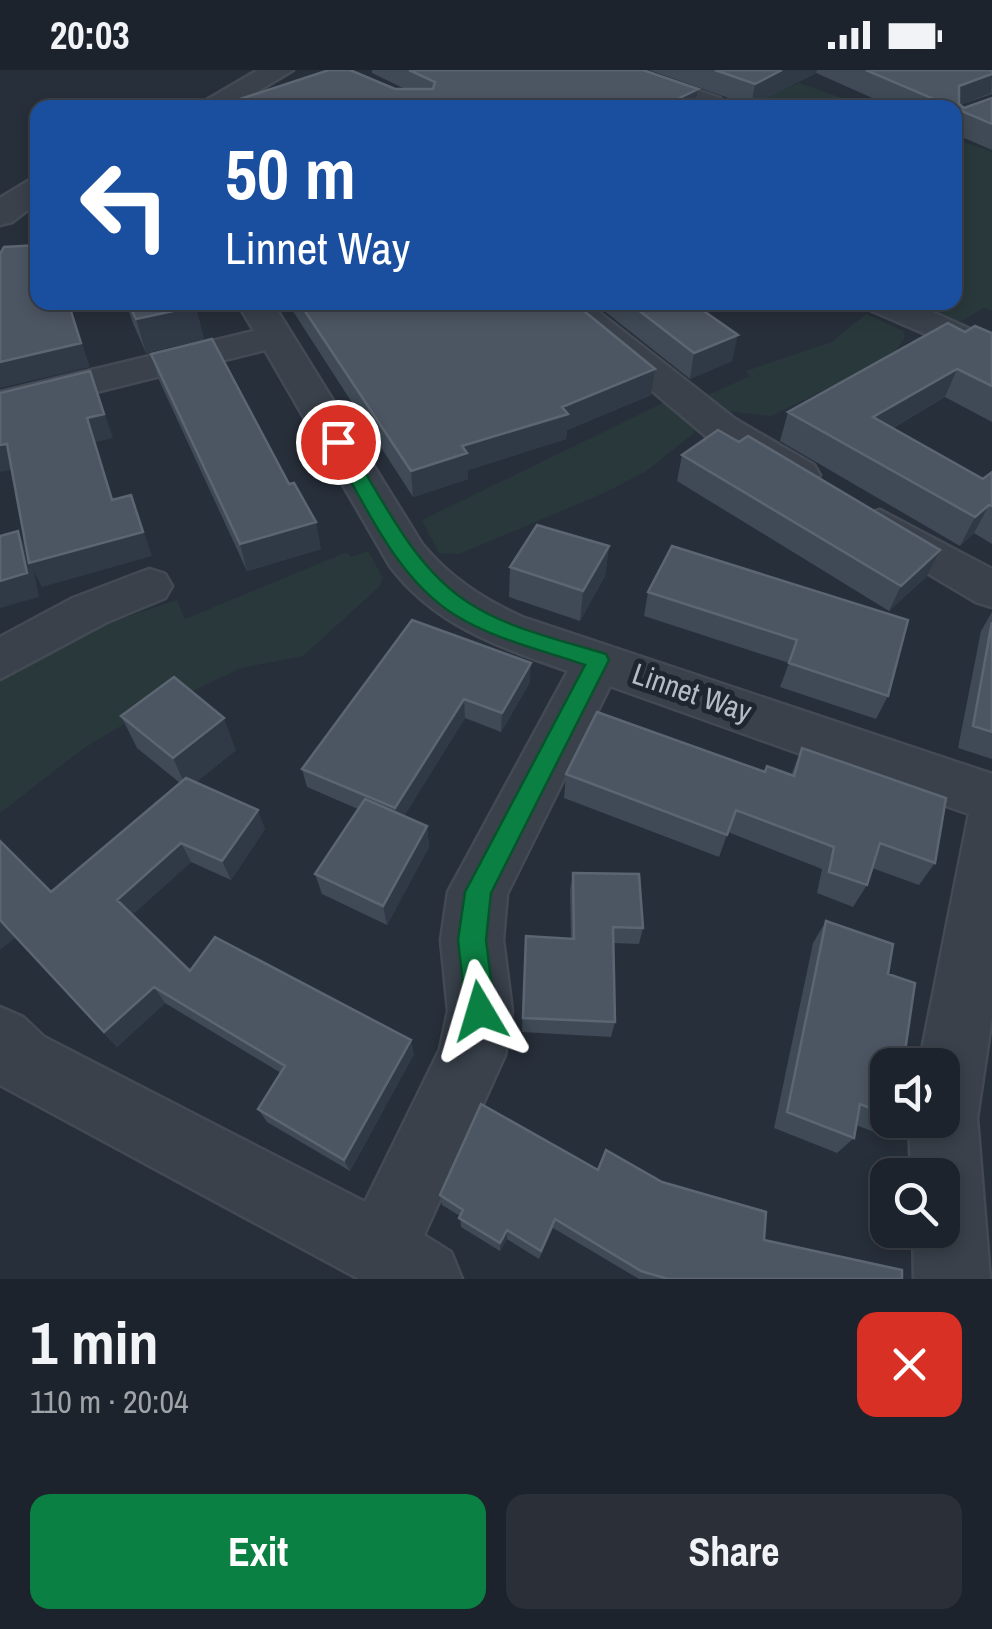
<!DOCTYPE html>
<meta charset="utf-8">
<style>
:root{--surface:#1d232c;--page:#2a2f38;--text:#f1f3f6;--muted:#a0a4a9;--line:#3b4048;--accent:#0b8043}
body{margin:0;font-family:"Archivo Narrow",sans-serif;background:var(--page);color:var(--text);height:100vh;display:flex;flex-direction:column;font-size:38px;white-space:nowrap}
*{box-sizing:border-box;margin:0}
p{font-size:32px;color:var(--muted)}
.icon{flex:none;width:55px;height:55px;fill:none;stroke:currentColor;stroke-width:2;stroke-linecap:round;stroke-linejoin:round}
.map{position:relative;height:1209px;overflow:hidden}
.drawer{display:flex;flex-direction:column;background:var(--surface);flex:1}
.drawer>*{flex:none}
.top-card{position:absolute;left:30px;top:30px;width:932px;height:210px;border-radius:20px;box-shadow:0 5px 15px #0003,0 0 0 2px var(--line);background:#1a4fa0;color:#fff;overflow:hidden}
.controls{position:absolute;left:870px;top:978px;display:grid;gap:20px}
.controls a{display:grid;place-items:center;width:90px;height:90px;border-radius:20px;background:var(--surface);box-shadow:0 5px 15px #0003,0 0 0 2px var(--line);font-size:50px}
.pin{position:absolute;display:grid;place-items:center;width:85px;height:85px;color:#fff;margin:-42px;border:5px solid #fff;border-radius:50%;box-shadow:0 2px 10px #0007}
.me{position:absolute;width:110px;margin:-55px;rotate:353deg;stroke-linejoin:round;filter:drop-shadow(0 0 8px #0008)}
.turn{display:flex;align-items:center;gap:35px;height:210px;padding:0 30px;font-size:45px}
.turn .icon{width:130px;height:130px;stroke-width:2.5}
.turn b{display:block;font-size:70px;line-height:85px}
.round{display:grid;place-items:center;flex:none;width:105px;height:105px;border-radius:20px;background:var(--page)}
.overview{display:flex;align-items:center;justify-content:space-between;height:170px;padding:0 30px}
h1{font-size:60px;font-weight:700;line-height:75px}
.cta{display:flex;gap:20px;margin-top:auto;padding:20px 30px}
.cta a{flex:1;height:115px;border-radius:20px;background:var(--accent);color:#fff;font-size:40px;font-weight:700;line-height:115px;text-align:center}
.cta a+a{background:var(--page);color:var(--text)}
.status{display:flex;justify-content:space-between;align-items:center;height:70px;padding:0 50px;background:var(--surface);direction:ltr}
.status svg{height:28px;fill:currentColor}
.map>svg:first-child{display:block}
.green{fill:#29393b}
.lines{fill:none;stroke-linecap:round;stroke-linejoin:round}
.minor-casing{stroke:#434a54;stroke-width:5}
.tertiary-casing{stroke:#434a54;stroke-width:5}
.minor{fill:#3a414b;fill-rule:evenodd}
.tertiary{fill:#3a414b;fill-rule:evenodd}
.wall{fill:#3f4a56}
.shaded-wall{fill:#303a46}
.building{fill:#4c5662;stroke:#5c6672;stroke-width:2.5}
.route{fill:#0b8043;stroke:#07532c;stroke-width:2.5}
.labels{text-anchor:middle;stroke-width:10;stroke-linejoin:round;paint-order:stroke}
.street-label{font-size:30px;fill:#b6bcc6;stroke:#1f2630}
</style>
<div class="status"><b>20:03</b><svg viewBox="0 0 49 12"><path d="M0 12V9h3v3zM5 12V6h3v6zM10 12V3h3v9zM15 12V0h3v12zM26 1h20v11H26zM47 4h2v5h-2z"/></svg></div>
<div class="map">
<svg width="992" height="1209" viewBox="0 0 992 1209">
<rect width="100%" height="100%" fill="#272f3a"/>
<path class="green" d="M799,13L868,37L743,38Z
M955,69L992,82V241L984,238L958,253L912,233L955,232Z
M866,244L903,261L905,267L892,287L771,346L727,341L708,325L750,306L746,301L832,272Z
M663,333L694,359L693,364L645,402L604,423L459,484L439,483L422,450Z
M368,481L383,508L380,516L303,586L241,598L129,651L84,678L0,743V611L11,603L111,552L177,530L185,549L347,482L351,487Z"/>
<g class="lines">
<g class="minor-casing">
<path id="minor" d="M602,0H638L720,28L724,34L696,38L605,5Z
M237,232H272L422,474C450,508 483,529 522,547L992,704V947L977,1048L990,1209H914L913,1160H942V1105H911L909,1050H942V995H919L969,744L610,616L507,824L503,870L512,941L505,985L424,1165L451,1182L462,1209H359L0,1015V937L23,947L44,967L365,1132L440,979L448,941L441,870L448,822L568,601C500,577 435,556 390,496L265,280L0,346V322L254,261Z
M547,232H586L735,349L814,395L820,405L814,415L799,419L784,415L707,367Z
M863,232H910L992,269V293L868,239Z
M880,440L992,499V537L976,532L865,466L858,455L865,444Z
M149,499L165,504L172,516L165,528L107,552L0,609V567L73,528Z"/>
</g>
<g class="tertiary-casing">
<path id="tertiary" d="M258,0H293L230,38H193Z
M38,105V132L12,152L0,155V128Z"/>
</g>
<use href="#minor" class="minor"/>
<use href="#tertiary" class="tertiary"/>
</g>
<path class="wall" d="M329,0H350L395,19H405L372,3V0H643L698,19L695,38H231L237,30Z
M649,0H992V24L960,35L964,38L992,28V80L955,64V38H895L816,3L751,36Z
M126,232H194L204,269L146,283L132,251Z
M287,232H573L651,325L567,360L566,369L468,400V409L413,427Z
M593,232H691L732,291L690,309Z
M965,262L992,263V352L945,327L893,358L983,409L992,402V474L974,463L960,476L780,371L788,342Z
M151,284L321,479L247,501L159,310Z
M682,385L927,506L889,541L677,411Z
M609,476L605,506L580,551L509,527L510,497Z
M672,476L888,626L876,649L780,617L789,593L644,546L648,522Z
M992,542V689L958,678L981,561Z
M412,550L530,612L501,662L465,648L404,746L427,756L429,777L387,855L322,824L315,804L358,739L307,717L302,699Z
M121,646L236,680L196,712L265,759L231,810L191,792L132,845L190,901L414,984L350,1101L267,1052L258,1039L281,1003L165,933L117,977L16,867L180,713L137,678Z
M802,678L935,793L919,815L872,798L867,815L853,837L817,823L822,799L728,762L719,787L564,728L566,704L765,702L791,705Z
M573,803L643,858L639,874L613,873L615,952L611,967L522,962L526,866L571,869L570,820Z
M826,851L888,904V1050H892L877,1063L856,1055L854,1068L837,1083L774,1058L813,873Z
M598,1100L764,1170L902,1209H639L553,1158L539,1189L507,1169L500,1181L461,1157L460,1146L442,1135L440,1125Z"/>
<path class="shaded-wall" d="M782,0H817L816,3L751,36L755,14Z
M992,4L991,23L952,38L959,16Z
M698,19L695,38H659Z
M68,232L90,297L0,318V292Z
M196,236L204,269L146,283L136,249Z
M738,265L732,291L690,309L694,283Z
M655,299L651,325L567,360L566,369L468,400V409L413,427L411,401L462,376Z
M957,299L945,327L863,375L873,347Z
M90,301L113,368L96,372L121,454L112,430L87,348Z
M7,374L19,398L0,402V375Z
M131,425L152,486L42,517L34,502L39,527L0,538V511L18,461L30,485Z
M989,435L974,463L960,476L975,447Z
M316,452L321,479L247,501L240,474Z
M609,476L605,506L580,551L583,521Z
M940,480L927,506L889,541L901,516Z
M531,593L530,612L501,662L502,643Z
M464,629L465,648L398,756L395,738Z
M224,648L236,680L187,719L173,688Z
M258,740L265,759L231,810L222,791Z
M427,756L429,777L387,855L383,836Z
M181,773L191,792L129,848L117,830Z
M0,850L16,867L0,880Z
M154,917L165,933L117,977L104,962Z
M411,970L414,984L350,1101L344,1090Z
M507,1160V1169L500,1181V1173Z"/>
<path class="building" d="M329,0H350L395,19H433L435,12L409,0H643L698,19L659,38H231L237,30Z
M715,0H782L755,14Z
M866,0H992V4L959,16V34L964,38L992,28V54Z
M38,175V232H68L81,273L0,292V184L4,177Z
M128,232H194L196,236L136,249Z
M299,232H573L655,299L562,337L568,344L462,376L467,383L411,401Z
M628,232H691L738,265L694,283Z
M948,253L965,262L975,256L992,263V316L957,299L873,347L983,409L992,402V436L989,435L975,447L788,342Z
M212,269L289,414L294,413L316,452L240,474L151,284Z
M90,301L104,344L87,348L112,430L131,425L143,462L29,493L7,374L0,375V323Z
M718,360L739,372L748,366L940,480L901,516L682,385Z
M537,455L609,476L583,521L510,497Z
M18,461L27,503L0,511V466Z
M672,476L908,550L888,626L789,593L797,570L648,522Z
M412,550L531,593L502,643L464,629L395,738L302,699Z
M992,552V662L973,656Z
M174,607L224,648L173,688L121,646Z
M597,642L765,702L767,696L794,706L802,678L946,728L935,793L880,773L867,815L829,802L834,777L736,740L727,765L566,704Z
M186,708L258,740L222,791L181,773L117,830L190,901L215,867L411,970L344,1090L258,1039L285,996L154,917L104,962L0,850V771L51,822Z
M365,729L427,756L383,836L315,804Z
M573,803L639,804L643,858L613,857L615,952L523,948L526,866L574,869Z
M826,851L893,874L888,904L915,913L903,995H888V1045L860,1034L854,1068L787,1042Z
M481,1034L598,1100L606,1080L662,1112L766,1142L764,1170L902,1200V1209H668L641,1201L555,1149L541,1181L507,1160L500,1173L459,1148L463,1140L440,1125Z"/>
<path class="route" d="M331,368H344C381,424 410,495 469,533C509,559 561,570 606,584L609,590L491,823L486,870L495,941L491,951L480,956L470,951L466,941L458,870L465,822L585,595C542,580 493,569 455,545C395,508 363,430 329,372Z"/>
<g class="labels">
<g class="street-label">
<text transform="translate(692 623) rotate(19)" y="10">Linnet Way</text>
</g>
</g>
</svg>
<div class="controls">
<a><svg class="icon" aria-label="sound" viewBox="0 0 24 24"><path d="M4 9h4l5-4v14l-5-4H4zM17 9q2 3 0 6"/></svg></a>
<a><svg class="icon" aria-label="search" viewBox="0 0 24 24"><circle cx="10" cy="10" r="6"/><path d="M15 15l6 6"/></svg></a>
</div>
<div class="pin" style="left:338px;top:372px;background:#d93025"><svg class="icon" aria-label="arrive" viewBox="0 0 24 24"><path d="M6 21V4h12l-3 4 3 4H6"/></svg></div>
<svg class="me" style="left:480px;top:941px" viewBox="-20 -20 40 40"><path d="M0-17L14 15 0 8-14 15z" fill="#0b8043" stroke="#fff" stroke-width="4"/></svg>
<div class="top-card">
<div class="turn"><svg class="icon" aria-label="left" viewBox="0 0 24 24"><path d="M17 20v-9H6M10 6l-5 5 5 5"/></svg><div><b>50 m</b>Linnet Way</div></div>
</div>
</div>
<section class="drawer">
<div class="overview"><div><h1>1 min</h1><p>110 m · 20:04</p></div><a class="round" style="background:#d93025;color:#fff"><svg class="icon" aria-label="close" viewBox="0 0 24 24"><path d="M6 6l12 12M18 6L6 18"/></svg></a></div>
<div class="cta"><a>Exit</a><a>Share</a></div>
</section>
